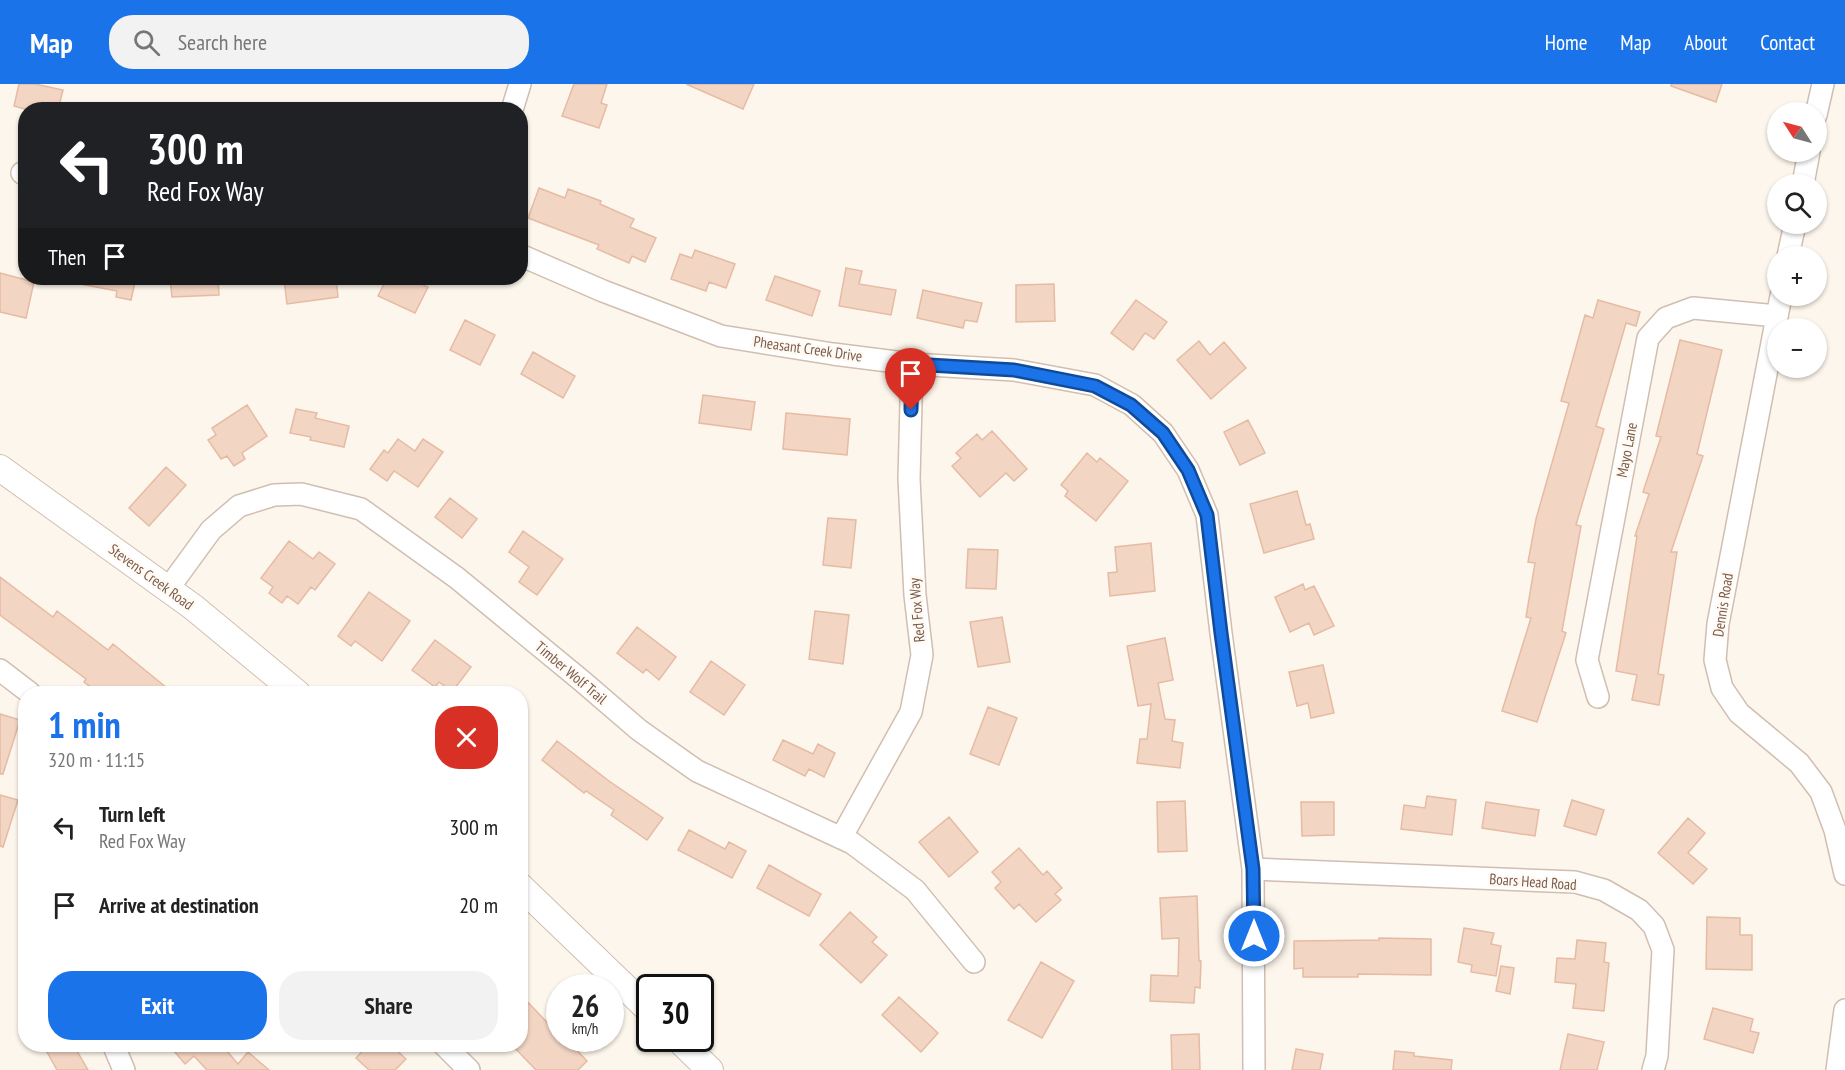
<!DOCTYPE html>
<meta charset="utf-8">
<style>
:root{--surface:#fff;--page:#f2f2f2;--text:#222;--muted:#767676;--accent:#1a73e8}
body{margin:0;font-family:"PT Sans Narrow",sans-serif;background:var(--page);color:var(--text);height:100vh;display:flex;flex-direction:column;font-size:22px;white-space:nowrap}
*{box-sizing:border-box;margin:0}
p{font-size:20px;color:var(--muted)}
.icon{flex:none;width:33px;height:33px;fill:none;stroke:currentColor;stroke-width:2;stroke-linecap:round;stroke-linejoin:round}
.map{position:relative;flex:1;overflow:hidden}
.panel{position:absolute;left:18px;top:602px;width:510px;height:366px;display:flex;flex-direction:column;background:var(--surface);border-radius:24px;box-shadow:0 2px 4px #0004}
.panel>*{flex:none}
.hud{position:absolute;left:18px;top:18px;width:510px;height:183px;border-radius:24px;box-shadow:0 2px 4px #0004;background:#202124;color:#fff;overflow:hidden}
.needle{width:39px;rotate:306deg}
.tools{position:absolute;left:1767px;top:18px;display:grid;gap:12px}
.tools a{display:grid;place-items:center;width:60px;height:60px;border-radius:50%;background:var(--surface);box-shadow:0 2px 4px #0004;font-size:30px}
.speed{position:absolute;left:546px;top:890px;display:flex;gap:12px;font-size:30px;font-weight:700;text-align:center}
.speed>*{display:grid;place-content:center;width:78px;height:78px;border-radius:50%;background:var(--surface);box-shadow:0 2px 4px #0004;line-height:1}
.speed small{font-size:15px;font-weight:400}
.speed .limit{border:3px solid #111;border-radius:9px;background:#fff;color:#111}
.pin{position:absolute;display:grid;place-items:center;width:51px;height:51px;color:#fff;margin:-62px -26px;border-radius:50% 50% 50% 0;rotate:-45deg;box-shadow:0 0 6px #0007}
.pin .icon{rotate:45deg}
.me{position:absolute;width:66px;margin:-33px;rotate:0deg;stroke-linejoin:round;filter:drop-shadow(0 0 4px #0008)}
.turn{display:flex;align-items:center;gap:21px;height:126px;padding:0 30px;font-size:27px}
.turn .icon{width:78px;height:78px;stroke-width:2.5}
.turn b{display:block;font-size:42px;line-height:51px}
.then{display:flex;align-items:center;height:57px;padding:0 30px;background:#0003;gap:12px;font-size:22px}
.round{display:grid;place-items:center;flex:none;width:63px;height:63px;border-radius:24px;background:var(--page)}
.head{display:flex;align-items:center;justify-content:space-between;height:102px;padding:0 30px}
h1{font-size:36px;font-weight:700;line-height:45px;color:var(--accent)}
.primary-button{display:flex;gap:12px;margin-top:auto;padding:12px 30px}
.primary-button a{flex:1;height:69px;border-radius:24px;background:var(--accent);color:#fff;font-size:24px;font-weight:700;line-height:69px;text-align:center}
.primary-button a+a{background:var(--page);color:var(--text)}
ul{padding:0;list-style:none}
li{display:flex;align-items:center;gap:18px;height:78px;padding:0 30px}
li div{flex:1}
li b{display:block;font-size:22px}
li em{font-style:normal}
header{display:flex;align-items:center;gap:36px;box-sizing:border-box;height:84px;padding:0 30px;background:var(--accent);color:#fff}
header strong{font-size:28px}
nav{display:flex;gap:33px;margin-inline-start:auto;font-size:21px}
.search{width:420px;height:54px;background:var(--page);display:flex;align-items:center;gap:15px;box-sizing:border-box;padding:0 21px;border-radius:24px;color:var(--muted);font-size:22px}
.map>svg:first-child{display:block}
.building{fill:#f3d5c3;stroke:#e6bba3;stroke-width:1.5}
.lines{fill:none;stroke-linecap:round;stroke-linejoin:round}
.minor-casing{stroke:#d1beb0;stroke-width:24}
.tertiary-casing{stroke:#d1beb0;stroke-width:28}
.minor{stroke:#fff;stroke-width:21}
.tertiary{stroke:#fff;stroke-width:26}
.route-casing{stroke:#114b97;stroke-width:15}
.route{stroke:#1a73e8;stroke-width:10}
.labels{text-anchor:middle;stroke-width:5;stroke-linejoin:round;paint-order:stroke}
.street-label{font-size:15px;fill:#7a5c4d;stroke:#fffaf3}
</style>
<header>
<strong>Map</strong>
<div class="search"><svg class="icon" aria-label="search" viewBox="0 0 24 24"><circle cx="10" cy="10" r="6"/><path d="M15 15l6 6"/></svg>Search here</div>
<nav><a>Home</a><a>Map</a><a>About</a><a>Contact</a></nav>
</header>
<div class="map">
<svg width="1845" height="986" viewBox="0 0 1845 986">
<rect width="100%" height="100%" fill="#fdf6ec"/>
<path class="building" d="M19,0H35L63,6L58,26H28L14,22Z
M574,0H607L601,19L607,21L599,44L562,32Z
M686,0H754L743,25Z
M1671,0H1722L1716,18L1671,2Z
M539,104L565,114L568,105L601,117L600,120L634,135L630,143L656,154L645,178L632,172L629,179L597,165L599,161L528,134Z
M695,166L735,180L726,204L709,198L706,207L671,195L680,170L692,174Z
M846,184L862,187L859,200L896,206L891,231L839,222Z
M0,189L34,198L26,234L0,228Z
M775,192L820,207L812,232L766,216Z
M81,194H136L131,216L116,213L117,207L80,200Z
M170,194H218L219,211L172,213Z
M295,194H336L338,213L287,220L284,195Z
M387,194H408L428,203L415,229L378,212Z
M1054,200L1055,237L1016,238V201Z
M923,206L982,219L977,238L965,236L963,244L917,234Z
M1136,216L1167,238L1154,255L1145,249L1133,266L1111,249Z
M1598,216L1640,228L1636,242L1626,239L1596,342L1604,345L1576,441L1581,442L1562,547L1566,549L1537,638L1502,627L1531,534L1526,533L1535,479L1528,478L1536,435L1569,319L1561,317L1585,231L1593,234Z
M465,236L495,251L480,281L450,266Z
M1680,256L1722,266L1697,370L1703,372L1671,468H1677L1658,590L1664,591L1659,621L1632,616L1637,591L1616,587L1637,452H1635L1649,410L1643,408L1661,353L1656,352Z
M1199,257L1210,271L1224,258L1246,284L1211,315L1177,276Z
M533,268L575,292L563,314L521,290Z
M703,311L755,318L751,346L699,339Z
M247,321L267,352L242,369L245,375L234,382L227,372L221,375L208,356L216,351L212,344Z
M296,325L317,329L315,334L349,342L344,363L310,356L311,353L290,349Z
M786,329L850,335L847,371L783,365Z
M1248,336L1265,369L1240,381L1224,348Z
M992,347L1027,385L1014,397L1006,389L980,413L952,382L961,374L956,369L977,350L982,356Z
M398,355L415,367L423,355L443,368L418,403L394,387L387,397L370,385L384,366L388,369Z
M1087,369L1097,378L1100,374L1128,397L1096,437L1065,412L1068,407L1061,401Z
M166,383L186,401L149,442L129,424Z
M1297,407L1306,441L1310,440L1314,455L1264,469L1250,420Z
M450,414L477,435L462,454L435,433Z
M828,434L856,436L851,484L823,481Z
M523,447L563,475L537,511L519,498L529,483L509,468Z
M289,457L313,475L319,468L335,480L315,506L311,503L298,520L287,512L282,519L269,509L273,503L261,494Z
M1151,459L1155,507L1110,512L1108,489L1117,488L1115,463Z
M968,465L998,466L996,505L966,504Z
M0,493L53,533L57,527L108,566L113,560L173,609H99L84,598L86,595L0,531Z
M1303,500L1305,506L1314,502L1334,542L1314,551L1309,539L1290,548L1275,513Z
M369,508L410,537L382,577L355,557L351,562L338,552Z
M815,527L849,531L843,580L809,575Z
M1002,533L1010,578L978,583L970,538Z
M637,543L676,573L659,596L646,585L643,589L617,569Z
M1165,554L1173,596L1158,599L1165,635L1175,636L1172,657L1183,659L1180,684L1137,679L1140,655H1147L1151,620L1138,622L1127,562Z
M435,556L471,583L452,608L439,598L435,603L412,586Z
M711,577L745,601L724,631L690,608Z
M1323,581L1334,629L1311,634L1308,619L1297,622L1289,588Z
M988,623L1017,634L999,681L970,670Z
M0,630L20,636L3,690H0Z
M783,656L813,670L818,660L835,669L824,693L809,685L805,692L773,676Z
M557,657L609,697L663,734L647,756L611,731L614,726L586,707L584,709L542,676Z
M0,711L18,716L3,763L0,762Z
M1427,712L1456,716L1452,751L1401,745L1404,721L1425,724Z
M1572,716L1604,726L1596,751L1564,742Z
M1185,717L1187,767L1158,768L1157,718Z
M1301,718H1334V751L1302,752Z
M1486,718L1539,726L1535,752L1482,744Z
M949,733L978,768L949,793L919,758Z
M1688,734L1705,749L1688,769L1707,785L1693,800L1658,769Z
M689,746L725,765L729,758L746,767L732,794L678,766Z
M1019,764L1043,791L1047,787L1062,804L1055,810L1061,816L1036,838L1019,820L1014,825L995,804L1001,798L992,788Z
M769,781L821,810L809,832L757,804Z
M1197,812L1199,877H1201L1200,904L1195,903L1194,919L1150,917L1151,891L1178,892L1179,854L1162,855L1160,814Z
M850,828L877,853L872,858L887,871L861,899L820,861Z
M1707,833L1740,834V851H1752V886L1706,885Z
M1464,844L1494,849L1491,860L1501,862L1496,892L1471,888L1472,881L1458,878Z
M1379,854L1431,855V891L1358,890V893H1303V884L1294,885V857L1379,856Z
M1577,856L1606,859L1604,878L1609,879L1604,927L1573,924L1576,900L1555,898L1557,874L1575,875Z
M1041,878L1074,897L1042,954L1008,936Z
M1501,882L1514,884L1510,910L1496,907Z
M520,910L560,952V954H565L587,977L578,986H536L511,960H520Z
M899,913L938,949L921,968L882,931Z
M1713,924L1753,935L1750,947L1759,949L1753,969L1704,955Z
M1199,950L1200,986H1172L1171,951Z
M1568,950L1604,958L1597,986H1560Z
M60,960H73L88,986H57L47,968Z
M168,960H221L238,980L248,968L269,986H207L194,972L185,980Z
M369,960H390L406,975L395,986H369L356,974Z
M1296,965L1323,970L1320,986H1292Z
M1395,967L1414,969V972L1452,976L1451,986H1393Z"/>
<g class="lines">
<g class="minor-casing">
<path id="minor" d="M512,26L520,0
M1816,31L1823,0
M22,89L26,91
M1803,100L1809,68
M520,171L603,207L721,252L833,270L912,280L1014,286L1095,301L1132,321L1163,349L1188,386L1207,431L1221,549L1253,785L1254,986
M1788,172L1795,140
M1781,212L1718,540L1715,576L1722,604L1739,629L1799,679L1821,708L1835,746L1845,790
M168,505L211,446L239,422L274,411L301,410L361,425L457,494L582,597L639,646L697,687L852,759L915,806L974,878
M0,586L30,609
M1598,613L1587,576L1648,254L1666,234L1693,224L1777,232
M841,754L911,628L922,571L915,511L909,395L912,280
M1253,785L1575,798L1604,806L1639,826L1654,842L1663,866L1657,972L1653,986
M113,960L124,986
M443,960L469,986
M1837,986L1845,926"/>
</g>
<g class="tertiary-casing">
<path id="tertiary" d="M0,384L193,523L297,609
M520,802L650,927
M677,954L710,986"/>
</g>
<use href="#minor" class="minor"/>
<use href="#tertiary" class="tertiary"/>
</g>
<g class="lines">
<g class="route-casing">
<path id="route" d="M911,326L912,280L1014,286L1095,302L1131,321L1163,349L1188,386L1207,431L1221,549L1253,785L1254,852"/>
</g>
<use href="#route" class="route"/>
</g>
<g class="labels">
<g class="street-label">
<text transform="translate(808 265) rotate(8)" y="5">Pheasant Creek Drive</text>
<text transform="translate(1627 366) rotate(-79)" y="5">Mayo Lane</text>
<text transform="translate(151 493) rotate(36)" y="5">Stevens Creek Road</text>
<text transform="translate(1723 521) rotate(-81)" y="5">Dennis Road</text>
<text transform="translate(917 526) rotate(-95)" y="5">Red Fox Way</text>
<text transform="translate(571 589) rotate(40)" y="5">Timber Wolf Trail</text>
<text transform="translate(1533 798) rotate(4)" y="5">Boars Head Road</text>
</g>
</g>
</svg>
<div class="tools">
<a><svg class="needle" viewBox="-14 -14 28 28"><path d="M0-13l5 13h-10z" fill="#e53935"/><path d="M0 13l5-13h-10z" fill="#767676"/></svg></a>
<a><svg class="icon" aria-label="search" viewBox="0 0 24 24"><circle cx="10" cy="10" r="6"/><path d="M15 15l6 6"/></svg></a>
<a>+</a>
<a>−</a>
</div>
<div class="speed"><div>26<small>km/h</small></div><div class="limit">30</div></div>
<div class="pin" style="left:911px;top:326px;background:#d93025"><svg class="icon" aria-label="arrive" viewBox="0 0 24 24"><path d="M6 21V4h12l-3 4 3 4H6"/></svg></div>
<svg class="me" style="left:1254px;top:852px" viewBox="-20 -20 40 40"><circle r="17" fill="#1a73e8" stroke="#fff" stroke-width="3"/><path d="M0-11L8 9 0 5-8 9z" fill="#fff"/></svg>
<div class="hud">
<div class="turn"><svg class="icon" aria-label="left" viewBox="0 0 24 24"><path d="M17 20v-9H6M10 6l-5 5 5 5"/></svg><div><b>300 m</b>Red Fox Way</div></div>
<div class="then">Then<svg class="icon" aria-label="arrive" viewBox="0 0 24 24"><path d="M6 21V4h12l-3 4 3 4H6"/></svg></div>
</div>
<section class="panel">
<div class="head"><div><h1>1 min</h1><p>320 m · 11:15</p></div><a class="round" style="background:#d93025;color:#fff"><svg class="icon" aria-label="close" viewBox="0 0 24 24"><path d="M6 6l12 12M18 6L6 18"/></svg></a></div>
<ul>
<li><svg class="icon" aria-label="left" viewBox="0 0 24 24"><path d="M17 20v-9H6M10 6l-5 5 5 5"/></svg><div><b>Turn left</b><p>Red Fox Way</p></div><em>300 m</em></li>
<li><svg class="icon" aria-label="arrive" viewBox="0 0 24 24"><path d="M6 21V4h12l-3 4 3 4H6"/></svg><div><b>Arrive at destination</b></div><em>20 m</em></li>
</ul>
<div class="primary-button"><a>Exit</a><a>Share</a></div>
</section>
</div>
